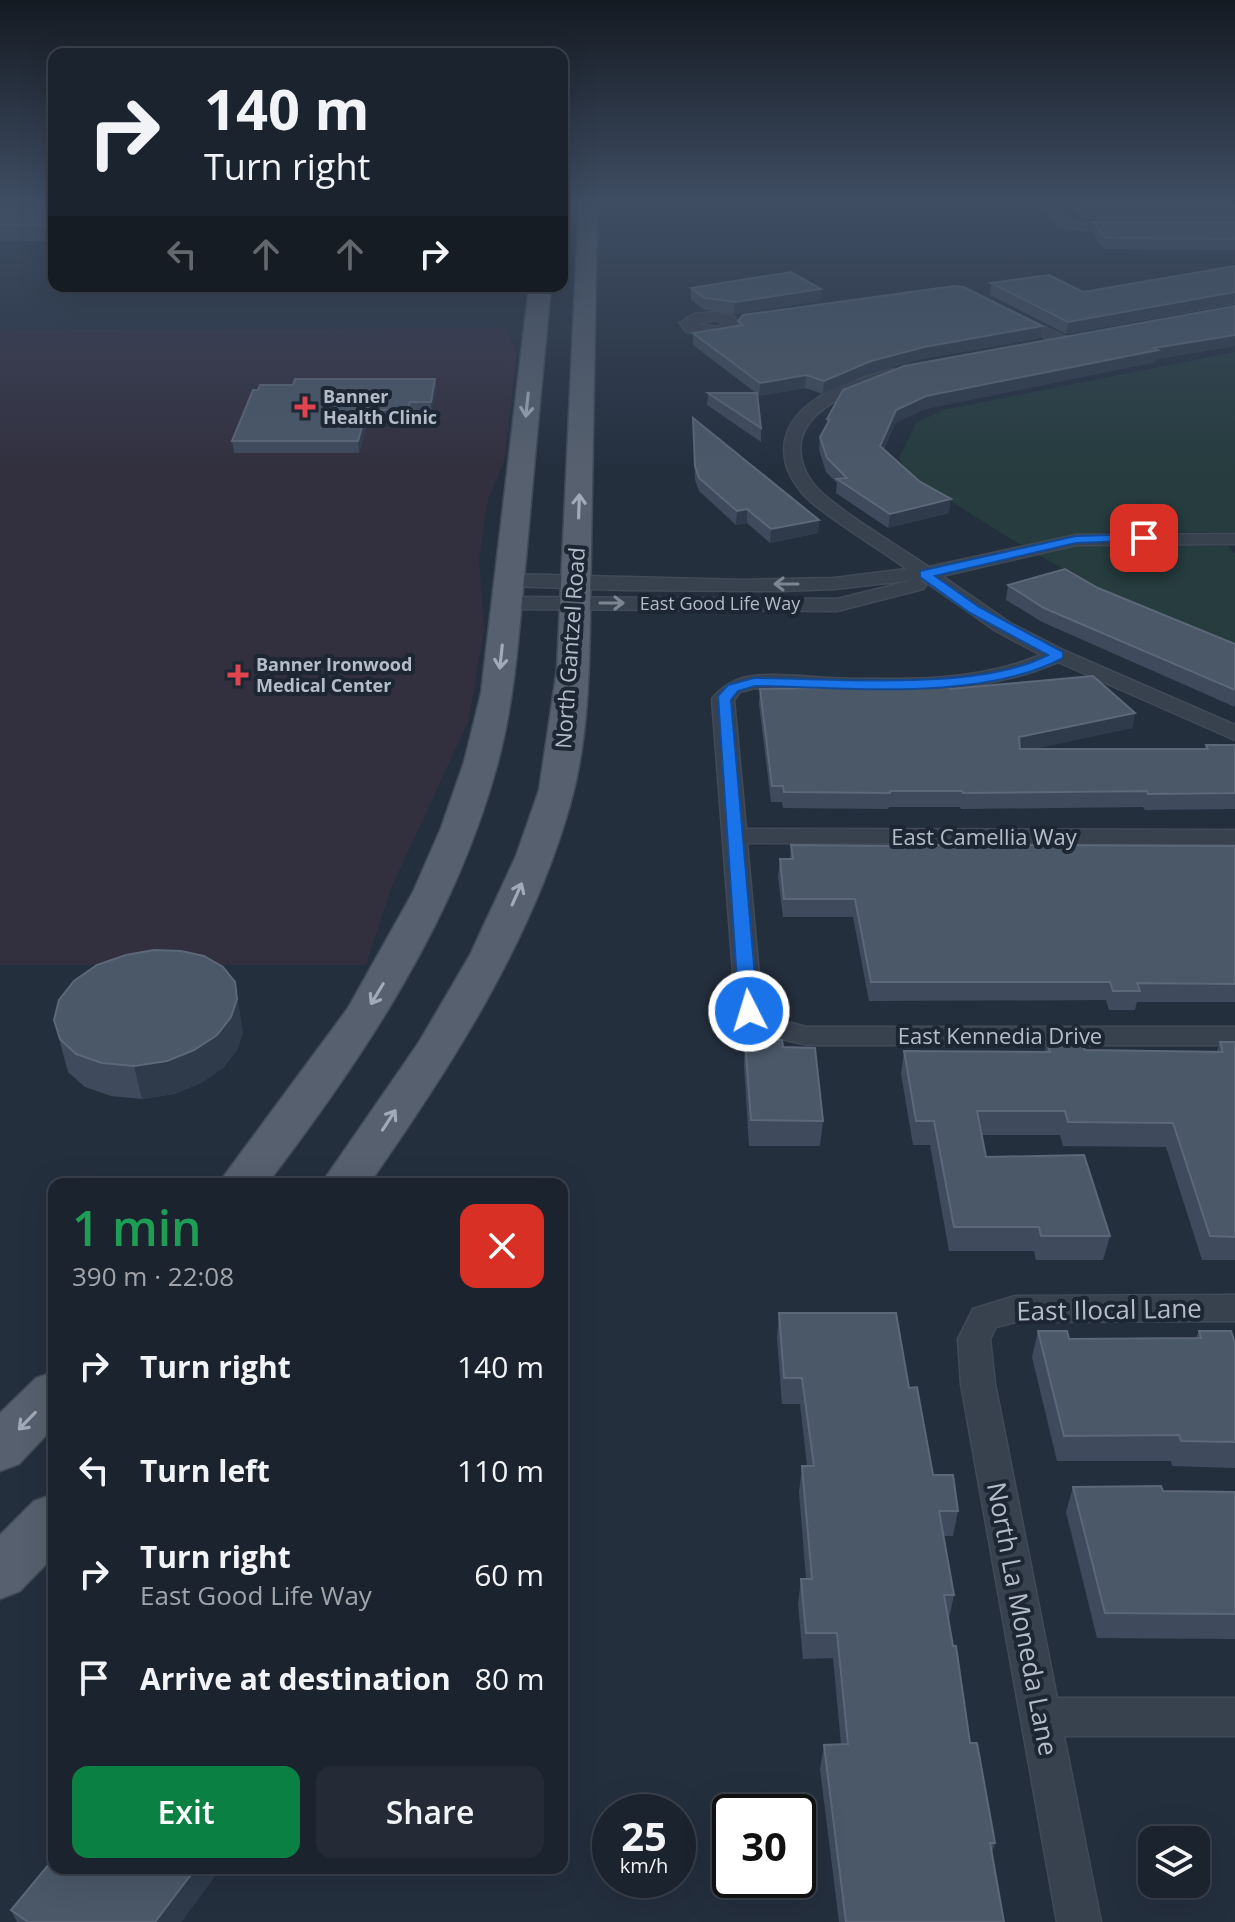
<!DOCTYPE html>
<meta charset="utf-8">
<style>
:root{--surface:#1b232e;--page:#242b36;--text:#f1f3f6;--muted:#a0a4aa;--line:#39404a;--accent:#0b8043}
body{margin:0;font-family:"Open Sans",sans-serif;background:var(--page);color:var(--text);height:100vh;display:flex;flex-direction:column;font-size:30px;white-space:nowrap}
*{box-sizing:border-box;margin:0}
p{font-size:26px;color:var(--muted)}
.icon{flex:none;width:44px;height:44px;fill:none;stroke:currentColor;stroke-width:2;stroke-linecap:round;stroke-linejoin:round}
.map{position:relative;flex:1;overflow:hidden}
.side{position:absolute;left:48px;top:1178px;width:520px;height:696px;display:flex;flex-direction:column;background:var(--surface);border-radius:16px;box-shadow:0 8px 32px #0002,0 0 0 2px var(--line)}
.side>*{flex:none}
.banner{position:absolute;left:48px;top:48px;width:520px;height:244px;border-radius:16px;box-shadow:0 8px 32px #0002,0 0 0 2px var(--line);background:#1b232e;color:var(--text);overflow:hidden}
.controls{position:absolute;left:1138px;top:1826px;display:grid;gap:16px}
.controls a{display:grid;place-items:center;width:72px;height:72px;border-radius:16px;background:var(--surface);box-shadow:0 8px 32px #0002,0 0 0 2px var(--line);font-size:40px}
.speed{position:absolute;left:592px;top:1794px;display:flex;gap:16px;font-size:40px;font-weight:700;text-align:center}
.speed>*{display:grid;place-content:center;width:104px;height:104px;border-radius:50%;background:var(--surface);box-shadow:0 8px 32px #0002,0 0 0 2px var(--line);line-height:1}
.speed small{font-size:20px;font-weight:400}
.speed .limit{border:4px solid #111;border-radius:12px;background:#fff;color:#111}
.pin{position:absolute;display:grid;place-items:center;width:68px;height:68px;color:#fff;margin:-34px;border-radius:16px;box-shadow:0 4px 12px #0006}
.me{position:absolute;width:88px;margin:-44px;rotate:355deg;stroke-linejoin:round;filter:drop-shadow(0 0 6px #0008)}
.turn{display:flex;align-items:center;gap:28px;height:168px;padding:0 24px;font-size:36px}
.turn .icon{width:104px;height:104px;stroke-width:2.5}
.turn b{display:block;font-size:56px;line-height:68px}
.lanes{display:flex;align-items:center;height:76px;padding:0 24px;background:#0003;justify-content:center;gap:40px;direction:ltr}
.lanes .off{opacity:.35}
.round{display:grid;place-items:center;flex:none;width:84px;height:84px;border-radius:16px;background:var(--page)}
.head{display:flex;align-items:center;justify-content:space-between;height:136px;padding:0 24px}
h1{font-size:48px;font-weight:600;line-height:60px;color:#1e9e55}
.primary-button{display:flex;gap:16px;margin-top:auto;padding:16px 24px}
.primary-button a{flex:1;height:92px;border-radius:16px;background:var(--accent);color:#fff;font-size:32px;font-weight:600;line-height:92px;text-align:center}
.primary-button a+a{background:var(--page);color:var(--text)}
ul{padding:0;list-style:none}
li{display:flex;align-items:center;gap:24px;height:104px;padding:0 24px}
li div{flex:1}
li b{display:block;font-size:30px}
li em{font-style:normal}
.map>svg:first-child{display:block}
.medical{fill:#32303f}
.green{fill:#263c3f}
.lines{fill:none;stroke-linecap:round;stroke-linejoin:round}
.street-casing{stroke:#414a57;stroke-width:3}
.primary-casing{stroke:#414a57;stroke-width:3}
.street{fill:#38414e;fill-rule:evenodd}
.primary{fill:#56606e;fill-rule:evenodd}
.wall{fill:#3f4b5c}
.shaded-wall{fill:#2f3b4b}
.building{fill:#4b5868;stroke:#5c6777;stroke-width:2}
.oneway{stroke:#a1aab7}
.oneway2{stroke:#7c8592}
.route{fill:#1a73e8;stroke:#114b97;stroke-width:2}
.health-dot{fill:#e0444e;stroke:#1d2633;stroke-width:3}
.labels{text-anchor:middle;stroke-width:8;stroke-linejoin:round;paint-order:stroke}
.far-poi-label{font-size:18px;font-weight:bold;fill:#b4bcc9;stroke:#1d2633;text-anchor:start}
.far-street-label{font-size:18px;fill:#b4bcc9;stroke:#1d2633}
.street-label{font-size:22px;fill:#b4bcc9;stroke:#1d2633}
.near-street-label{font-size:26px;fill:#b4bcc9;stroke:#1d2633}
</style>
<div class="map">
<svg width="1235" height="1922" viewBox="0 0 1235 1922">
<rect width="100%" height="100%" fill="#242f3e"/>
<path class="medical" d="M506,328L517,353L504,462L488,499L479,560L484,629L469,720L392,886L366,965H0V329Z"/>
<path class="green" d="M1235,352V532H1105L1117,544L1228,546L1235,554V652L1118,600L1009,538L907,473L899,458L916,423L943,410Z"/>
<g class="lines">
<g class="street-casing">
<path id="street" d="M1043,200H1055L1067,219L1074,222L1128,223L1134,227L1128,231L1069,229L1058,225Z
M1011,311L1068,338L1070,341L1068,344H1058L1006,318V312Z
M715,312L733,316L741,326L719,336L686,332L680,323L694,314ZM715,320L725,324L717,327L695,324Z
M893,369L901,374L898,377C863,388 793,407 801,456C803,470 811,483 822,493C854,521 894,543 929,567L1076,535L1235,534V544L1076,545L942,576L1010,623L1065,651L1235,725V740L1058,662C963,703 856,691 755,688L740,692L734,700L746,829L1235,830V844L747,843L762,1008L775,1019L807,1027H1235V1045H807C780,1038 752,1036 736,1011L712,699C723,685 736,678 754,676C778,673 804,677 828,678C899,680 974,683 1041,655L996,631L923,580H918L926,585L923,589L837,611L506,609L496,603L506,597L837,599L914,580L834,589L782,591L625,590L508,586L498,580L508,574L743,580L834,578L907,569C875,546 840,526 810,501C799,491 787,474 785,459C776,403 850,380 893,369Z
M1235,1295V1321L1015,1322L996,1327L990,1339L995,1384L1057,1698H1235V1736H1064L1101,1922H1057L961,1384L958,1339L973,1309L1015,1296Z"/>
</g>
<g class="primary-casing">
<path id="primary" d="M579,200H597C595,317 593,435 591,552C589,636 593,724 570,805C531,943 450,1068 369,1184H321L419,1042L470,955L516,856L539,790L557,669Z
M529,286H551C542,377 534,467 526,558C519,626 516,695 498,762C456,919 364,1057 267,1184H218L348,1008L413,892L441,828L464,762L481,693Z
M54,1372V1427L19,1464L0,1471V1413L36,1378Z
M54,1494V1556L20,1591L0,1599V1535L34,1501Z"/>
</g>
<use href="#street" class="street"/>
<use href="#primary" class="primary"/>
</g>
<path class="wall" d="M0,200H54V241H0Z
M1068,200H1235V219H1081Z
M1093,222H1235V250L1104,249L1092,233Z
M1235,266V304L1066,334L990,295L991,283L1083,292Z
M182,286H332L330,291L183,293Z
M691,288L821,289L820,301L734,314L705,310L691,300Z
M1235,306V346L1156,359L1155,362L925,409L895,423L884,449L949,513L888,528L836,493L837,483L826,472L819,450L820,437L827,425V419Z
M738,321L1040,338L922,359L870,373L823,394L805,388L759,396L757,394L761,428V442L707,405L708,393H756L693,345V333L737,326Z
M435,379L436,390L431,413H411L409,421H368L359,453H234L232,441L293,385Z
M693,418L819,520L818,533L770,543L747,523L736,525L699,491L695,480Z
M1008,585L1098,588L1235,644V707L1042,622L1006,600Z
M829,683L852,689H920L921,683L950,689L1135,713L1132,728L1032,749H1205L1206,745H1235V809L1145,810L1143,807L961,809L960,807H889L888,809L783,808L782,802H771L759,704L760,689L828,688Z
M993,839L1027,845L1235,846V1002H1137L1135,1010H1109L1106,1000L869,1001L853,917H783L778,877L780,859H790L791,845L909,846L992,843Z
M54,1020L243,1032L237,1050L223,1068L201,1083L174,1094L142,1099L111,1096L85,1087L68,1072Z
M745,1040L783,1047L823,1121L820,1146H749L744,1065Z
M1047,1042L1085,1050L1217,1051L1220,1042H1235V1260H1202L1166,1147L1063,1146L1060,1135H982L986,1157L1110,1236L1103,1260H1036L1034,1251H949L930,1145H913L901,1074L904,1051L1045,1052Z
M779,1313L909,1388L933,1475L958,1511L953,1536H944L954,1595L949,1619L970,1743L995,1843L992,1854L1004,1922H839L820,1769L824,1745L841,1744L833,1658L803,1659L798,1604L801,1579H806L799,1492L802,1466H807L800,1404H782L777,1338Z
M1038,1331L1069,1339L1196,1338L1199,1331L1235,1343V1468L1172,1466L1171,1461H1057L1032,1357Z
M1073,1487L1163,1491L1235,1492V1639L1097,1638L1066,1512Z
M54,1868H221L181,1922H17L11,1910Z"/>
<path class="shaded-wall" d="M821,289L820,301L734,314L735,302Z
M1235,292L1234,303L1066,334L1068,322Z
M1042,326L1040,338L922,359L870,373L823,394L824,381L871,361L924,347Z
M1235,335V346L1156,359L1155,362L925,409L895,423L879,459L880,446L896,410L926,396L1154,348Z
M806,375L805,388L759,396L760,383Z
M435,379L436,390L431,413V402Z
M410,402L411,413L409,421L408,410Z
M367,410L368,421L359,453L358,441Z
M951,499L949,513L888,528L890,514Z
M747,509V523L736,525L737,511Z
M819,520L818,533L770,543L771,529Z
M1135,713L1132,728L1016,753L1019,737Z
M235,982L243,1032L237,1050L223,1068L201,1083L174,1094L142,1099L134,1066Z
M196,1868H221L181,1922H155Z"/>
<path class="building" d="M0,200H54V225H0Z
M1077,200H1235V208H1083Z
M1093,222H1235V239L1106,238Z
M1235,266V292L1068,322L991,283L1049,275L1083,292Z
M791,272L821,289L735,302L705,298L691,288Z
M954,286L964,287L1042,326L924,347L871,361L824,381L806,375L760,383L693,333L743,325L738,321L743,315Z
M1235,306V335L1154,348L1158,350L926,396L896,410L880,446L919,481L951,499L890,514L837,479L847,478L827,458L820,437L830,419H827L843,390L904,366Z
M295,379H435L431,402H410L408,410H367L358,441H232L253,390H258L260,385H293Z
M708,393H757L761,428Z
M693,418L819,520L771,529L747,509L737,511L699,478L695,466Z
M1065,569L1098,588L1235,644V690L1044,608L1008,585Z
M1093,676L1135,713L1019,737L1020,749H1208L1206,745H1235V793L1148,794L1147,791L963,793L962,791H890V793L784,792L783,786H772L760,689L830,688L829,683H851L852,689H922L921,683H948L950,689Z
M1025,838L1027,845L1235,846V984L1137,983L1140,991H1113L1110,982H871L855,899H784L780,859H793L791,845L909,846L994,843L993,839Z
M154,950L181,951L204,956L223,967L235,982L237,999L231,1017L217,1035L194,1050L167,1061L134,1066L102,1063L76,1054L60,1039L54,1020L59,1000L74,981L97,965L126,955Z
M745,1040H782L783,1047L815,1048L823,1121L751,1120Z
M1047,1042L1082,1043L1085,1050L1223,1052L1220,1042H1235V1237L1210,1236L1173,1123L1068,1122L1065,1111H977L986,1157L1084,1155L1110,1236H1041L1039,1227H954L934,1121H916L904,1051L1050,1052Z
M779,1313H896L909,1388L917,1387L933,1475H953L958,1511H939L954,1595H944L953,1646H956L970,1743H977L995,1843H990L1004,1922H846L824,1745L848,1744L837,1633H806L801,1579H812L802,1466H814L802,1378H784Z
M1038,1331H1067L1069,1339L1201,1338L1199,1331H1231L1235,1343V1442L1181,1441L1179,1435L1064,1436Z
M1161,1486L1163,1491L1235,1492V1614L1105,1613L1073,1487Z
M54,1858V1868H196L155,1922H28L11,1910Z"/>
<defs><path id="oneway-shaft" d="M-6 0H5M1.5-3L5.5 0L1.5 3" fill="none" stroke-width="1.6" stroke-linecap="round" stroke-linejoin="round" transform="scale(2)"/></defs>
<g class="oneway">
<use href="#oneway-shaft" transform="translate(527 405) rotate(96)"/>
<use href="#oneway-shaft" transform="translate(579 506) rotate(-88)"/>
<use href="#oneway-shaft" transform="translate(501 657) rotate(96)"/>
<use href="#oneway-shaft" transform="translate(517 894) rotate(-66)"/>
<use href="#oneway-shaft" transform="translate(377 994) rotate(121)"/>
<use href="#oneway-shaft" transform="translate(389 1120) rotate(-57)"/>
<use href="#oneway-shaft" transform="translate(27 1421) rotate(134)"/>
</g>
<g class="oneway2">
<use href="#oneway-shaft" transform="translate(786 584) rotate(-180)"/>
<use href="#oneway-shaft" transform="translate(612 603)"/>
</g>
<linearGradient id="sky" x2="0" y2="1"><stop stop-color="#141a22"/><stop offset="0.43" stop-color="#3f4d63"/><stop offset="1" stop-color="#3f4d63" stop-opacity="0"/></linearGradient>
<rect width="1235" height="469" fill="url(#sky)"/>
<path class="route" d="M1144,534L1150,538L1148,540L1076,543L935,576L979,607L1063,652V658C980,702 848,687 755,686L738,691L731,700L758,1011L749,1017L742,1016L739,1011L718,696L728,685L754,678C835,678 977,692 1048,655L970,613L920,577V571L1076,536Z"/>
<g class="health-dot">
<path d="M301 395h8v8h8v8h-8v8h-8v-8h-8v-8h8z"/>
<path d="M234 663h8v8h8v8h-8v8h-8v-8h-8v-8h8z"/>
</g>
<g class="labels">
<g class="far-poi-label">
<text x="323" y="403">Banner<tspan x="323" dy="21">Health Clinic</tspan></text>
<text x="256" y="671">Banner Ironwood<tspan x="256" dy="21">Medical Center</tspan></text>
</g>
<g class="far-street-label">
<text x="720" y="610">East Good Life Way</text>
</g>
<g class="street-label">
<text transform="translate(570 648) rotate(-86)" y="8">North Gantzel Road</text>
<text x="984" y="845">East Camellia Way</text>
<text x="1000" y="1044">East Kennedia Drive</text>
</g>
<g class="near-street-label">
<text transform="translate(1109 1310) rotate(-1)" y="9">East Ilocal Lane</text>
<text transform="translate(1022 1619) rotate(79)" y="9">North La Moneda Lane</text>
</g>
</g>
</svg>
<div class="controls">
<a><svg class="icon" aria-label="layers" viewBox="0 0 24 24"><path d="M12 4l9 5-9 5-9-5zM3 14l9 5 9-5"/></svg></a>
</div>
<div class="speed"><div>25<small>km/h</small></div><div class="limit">30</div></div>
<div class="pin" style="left:1144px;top:538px;background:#d93025"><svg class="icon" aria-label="arrive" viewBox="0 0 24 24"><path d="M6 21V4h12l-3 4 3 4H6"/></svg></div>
<svg class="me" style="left:749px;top:1011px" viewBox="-20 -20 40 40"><circle r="17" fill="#1a73e8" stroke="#fff" stroke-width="3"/><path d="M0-11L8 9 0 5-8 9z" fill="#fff"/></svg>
<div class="banner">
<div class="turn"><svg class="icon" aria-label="right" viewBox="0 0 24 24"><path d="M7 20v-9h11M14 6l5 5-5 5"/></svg><div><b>140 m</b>Turn right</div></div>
<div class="lanes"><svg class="icon off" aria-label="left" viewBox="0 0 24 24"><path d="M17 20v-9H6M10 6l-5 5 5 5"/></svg><svg class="icon off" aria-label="ahead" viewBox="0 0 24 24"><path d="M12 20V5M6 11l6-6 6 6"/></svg><svg class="icon off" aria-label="ahead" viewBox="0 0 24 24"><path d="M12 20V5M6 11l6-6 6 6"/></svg><svg class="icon" aria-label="right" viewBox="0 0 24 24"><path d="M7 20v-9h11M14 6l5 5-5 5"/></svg></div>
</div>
<section class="side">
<div class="head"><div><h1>1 min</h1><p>390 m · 22:08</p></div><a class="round" style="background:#d93025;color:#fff"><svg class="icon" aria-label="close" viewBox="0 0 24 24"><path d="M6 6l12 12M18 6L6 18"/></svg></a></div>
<ul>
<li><svg class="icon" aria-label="right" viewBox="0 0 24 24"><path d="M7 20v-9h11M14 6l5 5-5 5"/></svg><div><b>Turn right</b></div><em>140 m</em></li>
<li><svg class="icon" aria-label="left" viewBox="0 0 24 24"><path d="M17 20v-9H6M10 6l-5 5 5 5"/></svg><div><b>Turn left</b></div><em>110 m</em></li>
<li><svg class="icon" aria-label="right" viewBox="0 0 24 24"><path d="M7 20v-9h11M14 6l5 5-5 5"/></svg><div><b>Turn right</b><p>East Good Life Way</p></div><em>60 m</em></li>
<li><svg class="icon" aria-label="arrive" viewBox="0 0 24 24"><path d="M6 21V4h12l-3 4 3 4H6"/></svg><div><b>Arrive at destination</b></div><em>80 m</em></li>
</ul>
<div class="primary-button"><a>Exit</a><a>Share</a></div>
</section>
</div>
